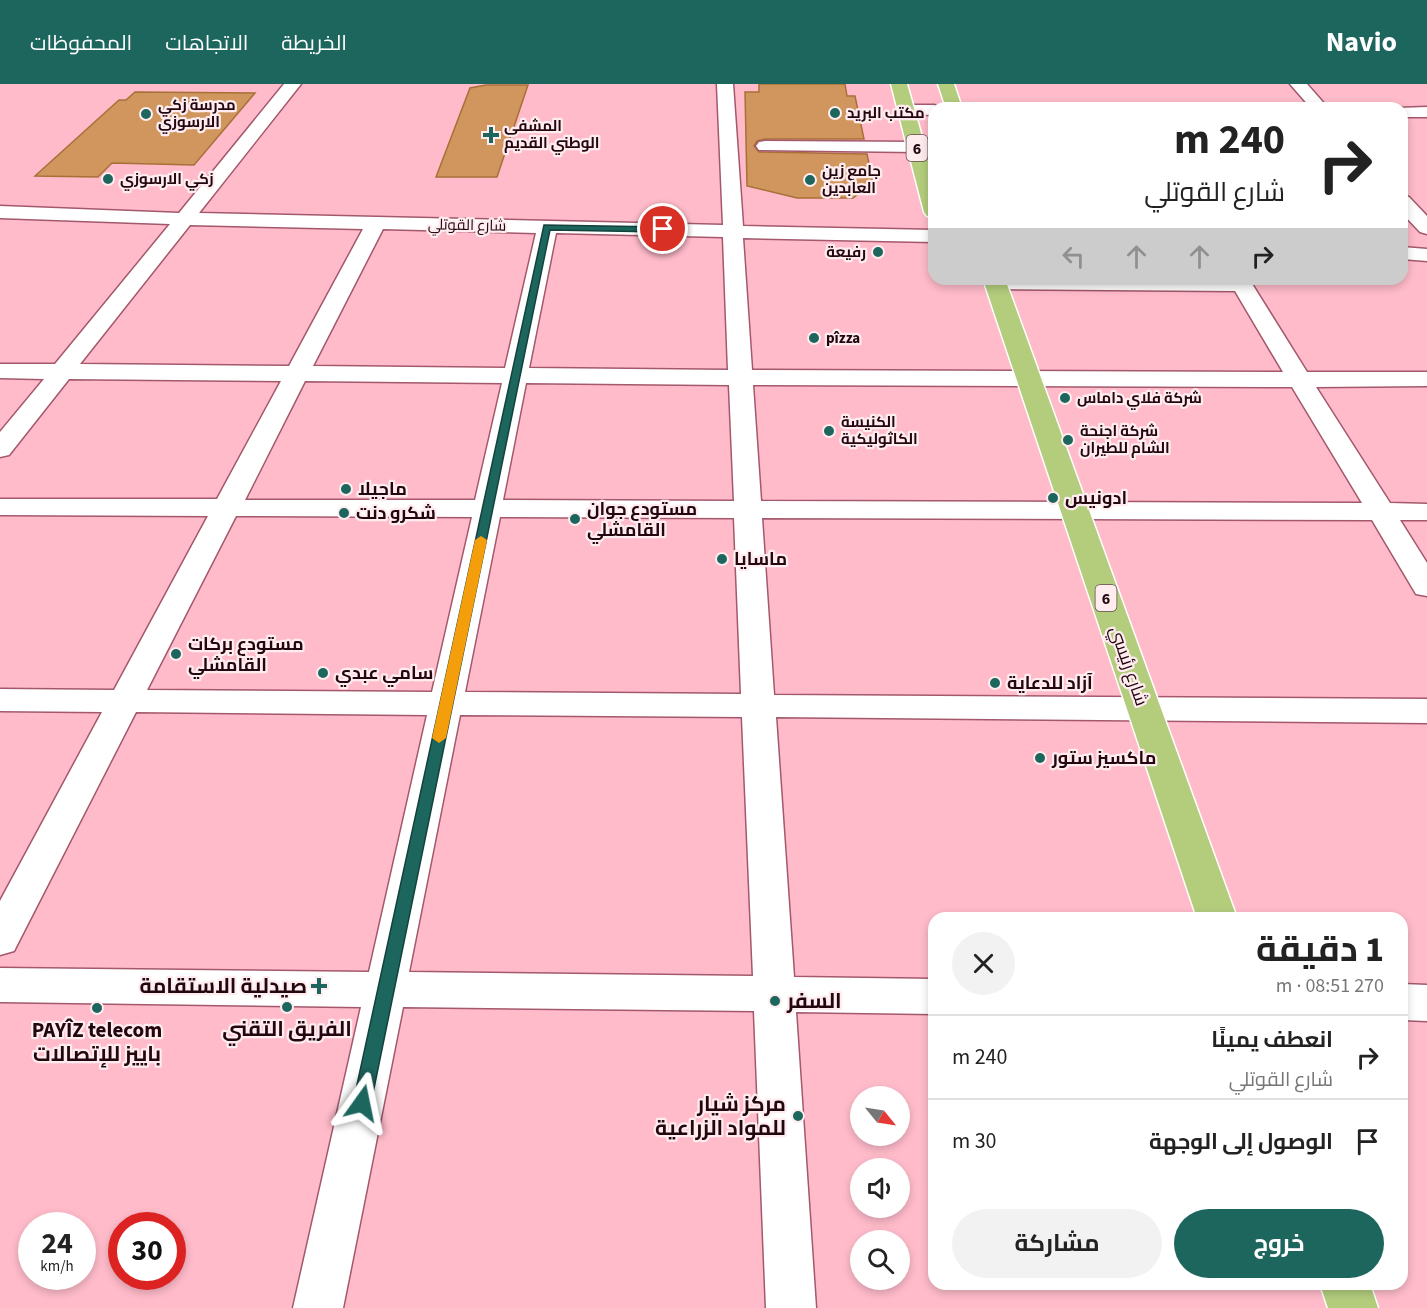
<!DOCTYPE html>
<html lang="ar">
<meta charset="utf-8">
<style>
:root{--surface:#fff;--page:#f2f2f2;--text:#222;--muted:#767676;--line:#e0e0e0;--accent:#1d665e}
body{margin:0;font-family:"Source Sans 3",Cairo,sans-serif;background:var(--page);color:var(--text);direction:rtl;height:100vh;display:flex;flex-direction:column;font-size:22px;white-space:nowrap}
*{box-sizing:border-box;margin:0}
p{font-size:20px;color:var(--muted)}
.icon{flex:none;width:33px;height:33px;fill:none;stroke:currentColor;stroke-width:2;stroke-linecap:round;stroke-linejoin:round}
.map{position:relative;flex:1;overflow:hidden;direction:ltr}
.drawer{position:absolute;left:928px;top:828px;width:480px;height:378px;display:flex;flex-direction:column;background:var(--surface);border-radius:18px;box-shadow:0 3px 9px #0003;direction:rtl}
.drawer>*{flex:none}
.banner{position:absolute;left:928px;top:18px;width:480px;height:183px;border-radius:18px;box-shadow:0 3px 9px #0003;direction:rtl;background:#fff;color:var(--text);overflow:hidden}
.needle{width:39px;rotate:120deg}
.controls{position:absolute;left:850px;top:1002px;display:grid;gap:12px}
.controls a{display:grid;place-items:center;width:60px;height:60px;border-radius:50%;background:var(--surface);box-shadow:0 3px 9px #0003;font-size:30px}
.speed{position:absolute;left:18px;top:1128px;display:flex;gap:12px;font-size:30px;font-weight:700;text-align:center}
.speed>*{display:grid;place-content:center;width:78px;height:78px;border-radius:50%;background:var(--surface);box-shadow:0 3px 9px #0003;line-height:1}
.speed small{font-size:15px;font-weight:400}
.speed .limit{border:9px solid #d22;background:#fff;color:#111}
.pin{position:absolute;display:grid;place-items:center;width:51px;height:51px;color:#fff;margin:-26px;border:3px solid #fff;border-radius:50%;box-shadow:0 2px 6px #0007}
.me{position:absolute;width:66px;margin:-33px;rotate:12deg;stroke-linejoin:round;filter:drop-shadow(0 0 4px #0008)}
.turn{display:flex;align-items:center;gap:21px;height:126px;padding:0 24px;font-size:27px}
.turn .icon{width:78px;height:78px;stroke-width:2.5}
.turn b{display:block;font-size:42px;line-height:51px}
.lanes{display:flex;align-items:center;height:57px;padding:0 24px;background:#0003;justify-content:center;gap:30px;direction:ltr}
.lanes .off{opacity:.35}
.round{display:grid;place-items:center;flex:none;width:63px;height:63px;border-radius:32px;background:var(--page)}
.head{display:flex;align-items:center;justify-content:space-between;height:102px;padding:0 24px}
h1{font-size:36px;font-weight:700;line-height:45px}
.cta{display:flex;gap:12px;margin-top:auto;padding:12px 24px}
.cta a{flex:1;height:69px;border-radius:36px;background:var(--accent);color:#fff;font-size:24px;font-weight:700;line-height:69px;text-align:center}
.cta a+a{background:var(--page);color:var(--text)}
ul{padding:0;list-style:none}
li{display:flex;align-items:center;gap:18px;height:84px;padding:0 24px;border-top:2px solid var(--line)}
li div{flex:1}
li b{display:block;font-size:22px}
li em{font-style:normal}
header{display:flex;align-items:center;gap:36px;box-sizing:border-box;height:84px;padding:0 30px;background:var(--accent);color:#fff}
header strong{font-size:28px}
nav{display:flex;gap:33px;margin-inline-start:auto;font-size:21px}
.map>svg:first-child{display:block}
.building{fill:#d0965e;stroke:#a87038;stroke-width:1.5}
.lines{fill:none;stroke-linecap:round;stroke-linejoin:round}
.minor-casing{stroke:#a3586c;stroke-width:3}
.highway-casing{stroke:#fff;stroke-width:3}
.minor{fill:#fff;fill-rule:evenodd}
.highway{fill:#b3cd7d;fill-rule:evenodd}
.route{fill:#1d665e;stroke:#13423d;stroke-width:1.5}
.slow{fill:#f59e0b}
.poi-dot{fill:#1d665e;stroke:#feecef;stroke-width:2}
.labels{text-anchor:middle;stroke-width:4.5;stroke-linejoin:round;paint-order:stroke}
.far-poi-label{font-size:15px;font-weight:bold;fill:#23060f;stroke:#feecef;text-anchor:start}
.far-street-label{font-size:15px;fill:#23060f;stroke:#feecef}
.shield{fill:#feecef;stroke:#654b52;stroke-width:1.5}
.shield-label{font-size:16px;font-weight:bold;fill:#23060f}
.poi-label{font-size:18px;font-weight:bold;fill:#23060f;stroke:#feecef;text-anchor:start}
.street-label{font-size:18px;fill:#23060f;stroke:#feecef}
.near-poi-label{font-size:21px;font-weight:bold;fill:#23060f;stroke:#feecef;text-anchor:end}
</style>
<header>
<strong>Navio</strong>
<nav><a>الخريطة</a><a>الاتجاهات</a><a>المحفوظات</a></nav>
</header>
<div class="map">
<svg width="1427" height="1224" viewBox="0 0 1427 1224">
<rect width="100%" height="100%" fill="#ffbbca"/>
<path class="building" d="M759,0H845L847,12H855L864,55H765L757,57L754,62L759,68L867,70L873,99L853,114H797L747,102L745,8H759Z
M486,1H528L497,93H436L470,4Z
M135,8L255,9L194,81L112,79L98,93L35,92L119,16H126Z"/>
<g class="lines">
<g class="minor-casing">
<path id="minor" d="M284,0H301L199,129L723,141L717,0H733L743,142L934,146V158L743,154L752,286L1283,288L1235,207L995,205L987,204L984,199L987,195H1249L1307,288H1427V302L1316,303L1390,419L1427,420V436H1400L1427,479V512L1416,510L1372,436L762,434L774,611L1427,615V639L776,633L794,893L934,895V930L796,928L816,1224H766L754,927L403,923L343,1224H293L361,923L0,918V884L369,888L427,631L136,628L14,867L0,871V817L102,628L0,627V605L114,606L208,432L0,431V415H217L281,297L69,295L9,371L0,373V348L44,295L0,294V280H55L170,140L0,134V122L179,129ZM190,141L363,145L289,282L80,280ZM383,145L536,149L505,284L313,282ZM556,149L723,153L728,286L529,284ZM305,297L502,299L475,416H245ZM526,299L729,301L734,417L503,416ZM753,301L1292,303L1362,419L761,417ZM236,432L472,433L432,608L147,606ZM500,433L734,434L741,610L465,608ZM460,631L742,633L753,892L409,888Z
M1290,0H1307L1328,24H1311Z
M906,21H934L941,24H934V31L900,30L898,26L900,22Z
M1427,23V33H1402V24H1398Z
M765,57L917,58L926,63L917,68L759,66L756,62L759,58Z
M1402,111L1409,113L1427,132V150L1420,148L1402,129Z
M1402,163L1427,165V177L1402,175Z
M1402,900L1427,901V937L1402,936Z"/>
</g>
<g class="highway-casing">
<path id="highway" d="M891,0H907L934,95V134L927,132L924,128Z
M938,0H954L962,24H946Z
M983,195H1005L1237,834H1197Z
M1320,1200H1370L1378,1224H1328Z"/>
</g>
<use href="#minor" class="minor"/>
<use href="#highway" class="highway"/>
</g>
<path class="route" d="M544,141L663,143L667,145L663,148L550,146L371,1019L368,1025L362,1027L355,1025L353,1019Z"/>
<path class="slow" d="M481,452L487,456L446,654L439,659L432,654L475,456Z"/>
<g class="poi-dot">
<circle cx="835" cy="29" r="6"/>
<circle cx="146" cy="30" r="6"/>
<path d="M488 42h6v6h6v6h-6v6h-6v-6h-6v-6h6z"/>
<circle cx="108" cy="95" r="6"/>
<circle cx="810" cy="96" r="6"/>
<circle cx="878" cy="168" r="6"/>
<circle cx="814" cy="254" r="6"/>
<circle cx="1065" cy="314" r="6"/>
<circle cx="829" cy="347" r="6"/>
<circle cx="1068" cy="356" r="6"/>
<circle cx="346" cy="405" r="6"/>
<circle cx="1053" cy="414" r="6"/>
<circle cx="344" cy="429" r="6"/>
<circle cx="575" cy="435" r="6"/>
<circle cx="722" cy="475" r="6"/>
<circle cx="176" cy="570" r="6"/>
<circle cx="323" cy="589" r="6"/>
<circle cx="995" cy="599" r="6"/>
<circle cx="1040" cy="674" r="6"/>
<path d="M316 893h6v6h6v6h-6v6h-6v-6h-6v-6h6z"/>
<circle cx="775" cy="917" r="6"/>
<circle cx="287" cy="923" r="6"/>
<circle cx="97" cy="924" r="6"/>
<circle cx="798" cy="1032" r="6"/>
</g>
<g class="labels">
<g class="far-poi-label">
<text x="158" y="26">مدرسة زكي<tspan x="158" dy="17">الارسوزي</tspan></text>
<text x="847" y="34">مكتب البريد</text>
<text x="504" y="47">المشفى<tspan x="504" dy="17">الوطني القديم</tspan></text>
<text x="822" y="92">جامع زين<tspan x="822" dy="17">العابدين</tspan></text>
<text x="120" y="100">زكي الارسوزي</text>
<text x="866" y="173" text-anchor="end">رفيعة</text>
<text x="826" y="259">pîzza</text>
<text x="1077" y="319">شركة فلاي داماس</text>
<text x="841" y="343">الكنيسة<tspan x="841" dy="17">الكاثوليكية</tspan></text>
<text x="1080" y="352">شركة اجنحة<tspan x="1080" dy="17">الشام للطيران</tspan></text>
</g>
<g class="far-street-label">
<text transform="translate(467 141) rotate(1)" y="5">شارع القوتلي</text>
</g>
<g class="shield">
<rect x="906.5" y="51" width="21" height="26" rx="4.5"/>
<rect x="1095.5" y="501" width="21" height="26" rx="4.5"/>
</g>
<g class="shield-label">
<text x="917" y="70">6</text>
<text x="1106" y="520">6</text>
</g>
<g class="poi-label">
<text x="358" y="411">ماجيلا</text>
<text x="1065" y="420">ادونيس</text>
<text x="587" y="431">مستودع جوان<tspan x="587" dy="21">القامشلي</tspan></text>
<text x="356" y="435">شكرو دنت</text>
<text x="734" y="481">ماسايا</text>
<text x="188" y="566">مستودع بركات<tspan x="188" dy="21">القامشلي</tspan></text>
<text x="335" y="595">سامي عبدي</text>
<text x="1007" y="605">آزاد للدعاية</text>
<text x="1052" y="680">ماكسيز ستور</text>
</g>
<g class="street-label">
<text transform="translate(1129 582) rotate(71)" y="6">شارع رئيسي</text>
</g>
<g class="near-poi-label">
<text x="307" y="909">صيدلية الاستقامة</text>
<text x="787" y="924" text-anchor="start">السفر</text>
<text x="287" y="952" text-anchor="middle">الفريق التقني</text>
<text x="97" y="953" text-anchor="middle">PAYÎZ telecom<tspan x="97" dy="24">باييز للإتصالات</tspan></text>
<text x="786" y="1027">مركز شيار<tspan x="786" dy="24">للمواد الزراعية</tspan></text>
</g>
</g>
</svg>
<div class="controls">
<a><svg class="needle" viewBox="-14 -14 28 28"><path d="M0-13l5 13h-10z" fill="#e53935"/><path d="M0 13l5-13h-10z" fill="#767676"/></svg></a>
<a><svg class="icon" aria-label="sound" viewBox="0 0 24 24"><path d="M4 9h4l5-4v14l-5-4H4zM17 9q2 3 0 6"/></svg></a>
<a><svg class="icon" aria-label="search" viewBox="0 0 24 24"><circle cx="10" cy="10" r="6"/><path d="M15 15l6 6"/></svg></a>
</div>
<div class="speed"><div>24<small>km/h</small></div><div class="limit">30</div></div>
<div class="pin" style="left:663px;top:145px;background:#d93025"><svg class="icon" aria-label="arrive" viewBox="0 0 24 24"><path d="M6 21V4h12l-3 4 3 4H6"/></svg></div>
<svg class="me" style="left:362px;top:1019px" viewBox="-20 -20 40 40"><path d="M0-17L14 15 0 8-14 15z" fill="#1d665e" stroke="#fff" stroke-width="4"/></svg>
<div class="banner">
<div class="turn"><svg class="icon" aria-label="right" viewBox="0 0 24 24"><path d="M7 20v-9h11M14 6l5 5-5 5"/></svg><div><b>240 m</b>شارع القوتلي</div></div>
<div class="lanes"><svg class="icon off" aria-label="left" viewBox="0 0 24 24"><path d="M17 20v-9H6M10 6l-5 5 5 5"/></svg><svg class="icon off" aria-label="ahead" viewBox="0 0 24 24"><path d="M12 20V5M6 11l6-6 6 6"/></svg><svg class="icon off" aria-label="ahead" viewBox="0 0 24 24"><path d="M12 20V5M6 11l6-6 6 6"/></svg><svg class="icon" aria-label="right" viewBox="0 0 24 24"><path d="M7 20v-9h11M14 6l5 5-5 5"/></svg></div>
</div>
<section class="drawer">
<div class="head"><div><h1>1 دقيقة</h1><p>270 m · 08:51</p></div><a class="round"><svg class="icon" aria-label="close" viewBox="0 0 24 24"><path d="M6 6l12 12M18 6L6 18"/></svg></a></div>
<ul>
<li><svg class="icon" aria-label="right" viewBox="0 0 24 24"><path d="M7 20v-9h11M14 6l5 5-5 5"/></svg><div><b>انعطف يمينًا</b><p>شارع القوتلي</p></div><em>240 m</em></li>
<li><svg class="icon" aria-label="arrive" viewBox="0 0 24 24"><path d="M6 21V4h12l-3 4 3 4H6"/></svg><div><b>الوصول إلى الوجهة</b></div><em>30 m</em></li>
</ul>
<div class="cta"><a>خروج</a><a>مشاركة</a></div>
</section>
</div>
